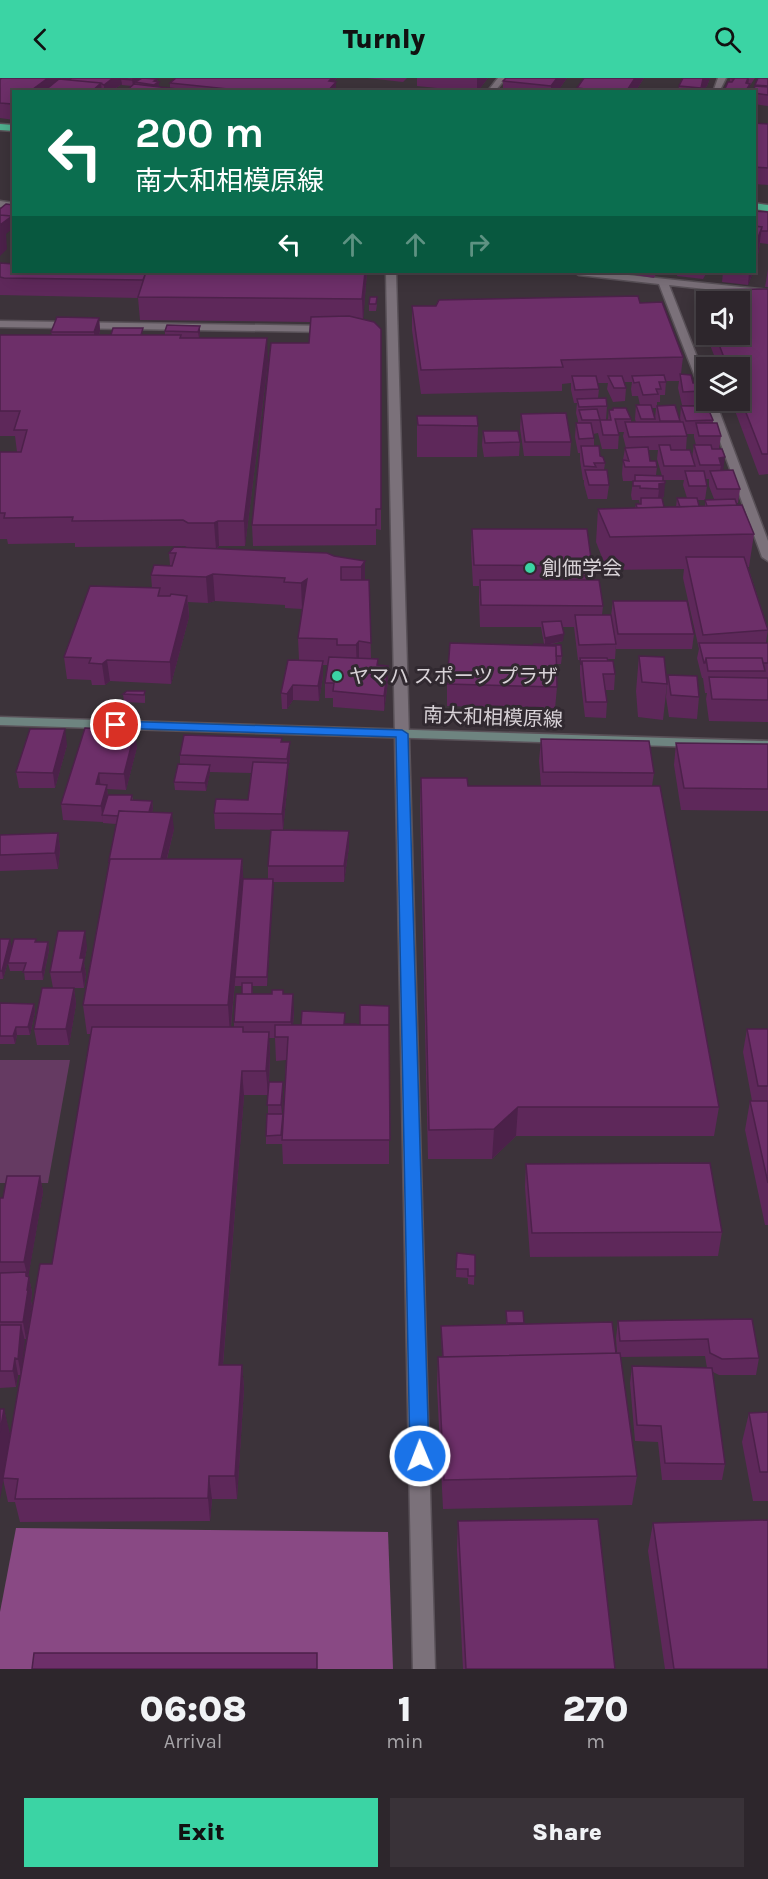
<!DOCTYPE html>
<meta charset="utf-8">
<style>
:root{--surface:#2d262c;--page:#393238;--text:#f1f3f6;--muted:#a7a5a9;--line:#484348;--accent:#3bd4a4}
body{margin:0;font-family:Karla,"Noto Sans JP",sans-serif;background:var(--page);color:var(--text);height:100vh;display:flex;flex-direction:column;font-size:22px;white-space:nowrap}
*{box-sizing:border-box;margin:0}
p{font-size:20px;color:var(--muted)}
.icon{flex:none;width:33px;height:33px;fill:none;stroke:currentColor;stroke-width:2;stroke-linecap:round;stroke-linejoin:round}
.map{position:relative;height:1591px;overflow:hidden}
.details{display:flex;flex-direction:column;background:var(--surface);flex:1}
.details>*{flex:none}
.top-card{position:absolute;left:12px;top:12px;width:744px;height:183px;border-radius:0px;box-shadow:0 3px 15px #0003,0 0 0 2px var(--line);background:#0b6e4f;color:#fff;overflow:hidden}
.fabs{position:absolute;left:696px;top:213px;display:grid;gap:12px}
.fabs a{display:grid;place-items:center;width:54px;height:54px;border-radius:0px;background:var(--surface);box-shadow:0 3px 15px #0003,0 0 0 2px var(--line);font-size:30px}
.pin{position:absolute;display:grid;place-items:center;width:51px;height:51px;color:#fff;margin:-26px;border:3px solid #fff;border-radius:50%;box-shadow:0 2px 6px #0007}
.me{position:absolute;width:66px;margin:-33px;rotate:359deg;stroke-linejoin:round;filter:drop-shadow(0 0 4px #0008)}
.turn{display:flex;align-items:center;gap:21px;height:126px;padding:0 24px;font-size:27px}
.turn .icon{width:78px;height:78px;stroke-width:2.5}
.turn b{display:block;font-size:42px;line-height:51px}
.lanes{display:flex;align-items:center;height:57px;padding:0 24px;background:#0003;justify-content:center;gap:30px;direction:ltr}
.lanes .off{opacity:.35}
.eta{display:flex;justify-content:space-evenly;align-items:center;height:102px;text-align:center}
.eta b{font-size:36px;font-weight:800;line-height:42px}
.action{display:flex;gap:12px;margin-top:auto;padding:12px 24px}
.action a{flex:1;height:69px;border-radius:0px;background:var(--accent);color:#111;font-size:24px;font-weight:800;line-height:69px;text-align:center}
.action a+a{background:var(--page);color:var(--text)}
header{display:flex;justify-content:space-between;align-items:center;height:78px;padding:0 24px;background:var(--accent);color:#111;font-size:27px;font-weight:800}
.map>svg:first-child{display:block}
.green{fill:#653a62}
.forest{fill:#894984}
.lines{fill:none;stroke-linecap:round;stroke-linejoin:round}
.street-casing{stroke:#595158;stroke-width:3}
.secondary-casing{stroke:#595158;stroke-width:3}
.highway-casing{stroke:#595158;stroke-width:3}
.street{fill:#7b717a;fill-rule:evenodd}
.secondary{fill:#6e8480;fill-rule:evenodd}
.highway{fill:#4fb18f;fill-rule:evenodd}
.wall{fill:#5e285a;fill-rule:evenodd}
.shaded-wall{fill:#4c214a}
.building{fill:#6d2f69;stroke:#4c214a;stroke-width:1.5}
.route{fill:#1a73e8;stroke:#114b97;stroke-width:1.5}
.poi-dot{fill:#3bd4a4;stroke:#312930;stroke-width:2}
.labels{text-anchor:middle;stroke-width:6;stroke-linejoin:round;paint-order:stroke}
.poi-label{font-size:20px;fill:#d8d2d7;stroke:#312930;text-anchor:start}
.street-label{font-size:20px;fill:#d8d2d7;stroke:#312930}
</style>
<header><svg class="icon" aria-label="back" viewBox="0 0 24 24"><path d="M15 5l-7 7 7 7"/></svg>Turnly<svg class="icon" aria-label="search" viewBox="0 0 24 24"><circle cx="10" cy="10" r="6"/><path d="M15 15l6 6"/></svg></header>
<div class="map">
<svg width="768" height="1591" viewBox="0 0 768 1591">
<rect width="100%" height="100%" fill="#3c333a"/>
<path class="green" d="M0,982H70L48,1105H0Z"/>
<path class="forest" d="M16,1450L388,1454L393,1591H0V1534Z"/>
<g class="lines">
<g class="street-casing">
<path id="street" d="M498,0H506L494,14H487Z
M718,0H726L719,14H713Z
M0,123L14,125V131L0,129Z
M386,194H396L435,1591H413Z
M574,194H600L768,212V218L669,207L706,302V317L701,314L659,206L579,197Z
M0,243L329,248L334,251L329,254L0,249Z
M706,320V322H715L768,463V483L762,479L705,322Z"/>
</g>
<g class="secondary-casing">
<path id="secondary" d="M0,639L768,663V671L0,647Z"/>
</g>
<g class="highway-casing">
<path id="highway" d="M0,46L14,47V53L0,52Z
M754,125L768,127V133L754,131Z"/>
</g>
<use href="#street" class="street"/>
<use href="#secondary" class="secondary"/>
<use href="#highway" class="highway"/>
</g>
<path class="wall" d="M71,0H148L157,1L159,9L170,10V5L176,0H337L334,4H336V14H125L132,8L122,7V6L110,14H14V42L0,40V1L69,2Z
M367,0H407L403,4Z
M417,0H488L477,14L417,8Z
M567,0L557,14H503V3Z
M584,0H644L635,14H577V10Z
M683,0H710L707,8L702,12V14H678L679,8Z
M730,0H755L749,9V14H724L728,4H730Z
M768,0V28L754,26L755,7Z
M754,45L768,46V107L754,106Z
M754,133L768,134V166L760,165L758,177Z
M0,185L14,194H367L363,242L381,251V452L376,451V467L253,468L252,447L309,265L310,244L140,242L138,220L0,217Z
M768,191V209H765Z
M628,194H657L654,200L628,196Z
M678,194H707L703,201L677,198Z
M723,194H753L748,207L722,204Z
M768,211V396L759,397L731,322H740V290H719L696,231L698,212ZM706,224L740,256H706Z
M640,225L683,279L681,296L693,305L701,313L699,327H682L678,310L679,303H666L665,317H660V324H657V328L680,341L681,328L713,342V345L721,358L719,371L723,393L740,411L738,425H736L754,456L749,489H748L768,551L766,565H768V600H764H768V644L709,643L706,621L707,615H705L703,600H702L697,580L699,571L683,500L684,491L607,492L596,464L598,431L635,430L636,426H640L639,422H632L631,417L633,403H623L622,396L623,382L625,370H626L623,358L624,354H619L618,371H602L598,355L593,356L594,360V368L605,385L604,392L609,407L607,421H588L584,406V402H583L580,382V375H578L575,359L576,345H578V343L576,335L577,325H574L571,312V305L562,306V313L421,316L412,252V228ZM624,304H632L631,311L632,318H638L640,327H636L635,341L636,344H631V341L613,330L612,332H609L608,342H606L607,328L598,320L599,311L597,305H608L607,311L613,324L625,323L626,310ZM652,330H656L655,341ZM687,356H694V359L696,367H694L692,380L671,372H686ZM648,372H658L657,381L662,398L656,397L657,389L650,383ZM706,401H709V408L714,421L705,422V428H699L698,422H705L707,408ZM663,402H684L683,407L687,420H677L676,429H664L658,420L664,419Z
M369,226H377L376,233H369Z
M99,240L100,253L99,257H165V253L200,248V254L199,260L268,284L245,468H219L216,471L334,478L365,483V502H369L371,581H378V587L388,603L384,633L333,629V620H325V605L328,587H323V598L319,623L293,622L287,631H282L281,615L299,582L298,560L302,531L285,530V527L215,523L208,525L188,524L189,539L171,606L110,603L105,607H92L91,602L67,601L64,579L152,510L151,497L170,487L169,475L188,470L185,468L75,469V465L8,466L7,461H0V374H17L15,358H0V257H52L51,254Z
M521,336L571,364L570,378H524L520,350Z
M417,338L478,348L477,379H417Z
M483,353L520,364L519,378L484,379L482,367Z
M472,451L592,488L591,502L603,528L602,537L614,557L611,538L613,523L694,556L692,571H616V567L615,581H608L615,596L614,612H605L607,624L606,640L585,639L580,598V582H578L574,549H562L563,563L548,567L562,578L561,586H556L557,609L555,631L447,628V606L534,567L544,566L541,549H480L479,523V508H473L471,471Z
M639,578L667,606L663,642L638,639L636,613Z
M668,597L699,619L697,641L669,639L666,619Z
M145,613V625L124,624L123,616Z
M85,650L137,669L126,712L107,711L108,718L132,717L133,722L152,723L153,731L152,734L174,751L167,781H242L243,801H268V788L349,769L344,804H273L267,908H252L253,916H283L294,933L293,947L345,946L360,947L389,928V1086H283L282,1064V1066H266V1058L283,1043L286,982L276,983L275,960H269L270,977L269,1004H283L282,1036H268V1017H244L223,1287H242L244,1310L237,1421H212L210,1443L20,1444L15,1424H8L3,1401L4,1331L10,1359L21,1297H18L16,1309L0,1310V1120H3L40,1098L43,1114L28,1199H29L32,1215L31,1223L32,1228L26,1261H24L21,1297L52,1186L91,956H87L83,927L116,746L103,745V743V744L63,742L61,726ZM235,904V908H242V916L234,944V949H231Z
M541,661L654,695L652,708L719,1029L714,1058H516L492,1081H428L420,728L421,700L468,708H541L539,683Z
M282,664L290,680L288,692V701L283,752L215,751L214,735L248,722L251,695L210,694L206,713L175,712L174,704L180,686V677Z
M676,665L768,666V733L681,732L674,687Z
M67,667L55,710H19L16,694Z
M58,755L60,771L58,791L0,793V757Z
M0,861L12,870L3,901H0Z
M36,864H48L49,872L43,902H25L24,893H10L8,885Z
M87,869L84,885L86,896L84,910H74L76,926L69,967H37L34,951L53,910L50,894Z
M0,925L34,926L35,934L30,957H17L15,966H0Z
M747,951H768V1147H765L745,1052L750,1023H752L743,974Z
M526,1086L722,1154L718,1178L530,1179L525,1109Z
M457,1175L475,1177L474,1207L468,1206V1200L456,1199Z
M506,1233L524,1245V1246L616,1275H617L616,1260L618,1243L752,1241L759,1280L756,1297H719L713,1294L725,1386L722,1402H662L658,1364L635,1363L630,1305L632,1288L707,1290L705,1278L620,1279L637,1398L632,1427L443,1431L437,1309L438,1279H442L441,1248L506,1247Z
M768,1334V1423H753L742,1364L749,1335Z
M458,1443L615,1591H463L457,1472Z
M653,1445L768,1591H665L648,1473Z"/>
<path class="shaded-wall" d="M48,0H71L52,14H29Z
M113,0H129L121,1L122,6L110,14H104V7Z
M136,0H146L135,4V7L133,8L132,2Z
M328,0H337L333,5L336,4V14H327Z
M477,0H488L477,14Z
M557,0H567L557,14H551V8Z
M635,0H644L635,14H626Z
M705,0H710L707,8L701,14L703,1Z
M749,0L748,9L750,6L749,14H745L746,5Z
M157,1L158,5L159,4V9L154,13V3Z
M101,5L102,14H91Z
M14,136V143L12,144L13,150L6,156L7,171L0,178V147Z
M762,149L758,177L754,188V170Z
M365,194H367L363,244L362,221Z
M749,194H753L748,207Z
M99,240L100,253L95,267L94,254Z
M200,248V254L199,260L198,254Z
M267,260L268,284L245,468L244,443Z
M725,379L723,393H720L721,387L719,380Z
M665,405L664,419L658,420L659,411V406Z
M218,443L219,468L216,471L214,445Z
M365,483V510L361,516V489Z
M213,496L215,523L208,525L206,499Z
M307,501V528L302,531L301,505Z
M187,518L189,539L171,606L170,584Z
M564,556L563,563L545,567V560Z
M359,563V590L357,594L356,567Z
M107,582L110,603L105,607L102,586Z
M323,583V598L319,623L318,608Z
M388,588V603L384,633V618Z
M293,607V622L287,631V616Z
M65,651L67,667L55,710L53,695Z
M135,653L137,669L126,712L124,696Z
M290,664V680L288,692V701L283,752L282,736L287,691V681Z
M210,687V695L206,713L205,705Z
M99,695L101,711L96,706Z
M107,707L108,722L102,737L103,744L101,728Z
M152,723L153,731L149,747L148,739Z
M172,735L174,751L162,800L161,784Z
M349,753V769L344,804V788Z
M58,755L60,771L58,791L55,775Z
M242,781L244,809L230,956L228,927Z
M273,801L274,809L267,908V899Z
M85,853L87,869L84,885L86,896L84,910L80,880Z
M10,861L12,870L3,901L2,893Z
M48,864L49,872L43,902L42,894Z
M74,910L76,926L69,967L66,951Z
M293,916L294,933L292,960L291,944Z
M34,926L35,934L30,957L28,949Z
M16,949L17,957L15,966L13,958Z
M269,954L270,977L268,1017L266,993Z
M242,993L244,1017L221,1310L219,1287Z
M283,1004V1012L282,1036L281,1027Z
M518,1029L516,1058L492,1081L494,1051Z
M40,1098L43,1114L28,1200L24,1184Z
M26,1194L28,1204L29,1199L32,1215L31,1223L32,1228L26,1261L23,1244Z
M21,1247L25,1263L21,1297L18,1281Z
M15,1280L18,1297L16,1309L13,1293Z
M242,1287L244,1310L237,1421L235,1398Z
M4,1331L11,1360L0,1421V1354Z
M209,1398L212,1421L210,1443L208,1420Z"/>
<path class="building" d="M2,0H48L29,14H14V25L12,26L0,25V1Z
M72,0H113L104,7L102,6L101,5L69,2Z
M123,0H136L132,2L121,1Z
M142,0L157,1L154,3L159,4L154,7L135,4Z
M176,0H332L329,3L336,4L327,14H247L248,13L170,5Z
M506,0H557L551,8L503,3Z
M584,0H635L626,14H613L577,10Z
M683,0H705L703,1L701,10L679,8Z
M730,0H748L746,5L750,6L745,14L724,13L728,4H732L734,1Z
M758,0H768V8L755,7Z
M59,1L101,5L91,14H43Z
M134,6L203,14H125Z
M755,8L768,9V17L754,15V14H753Z
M754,45L768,46V90L754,89Z
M6,126L14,127V136L11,138L0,137V131Z
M754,133L768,134V153H761L762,149L754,148Z
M0,137L12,138L0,147Z
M754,148L762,149L754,170Z
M0,185L14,186V194H146L143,202L4,200L0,199Z
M146,194H365L362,221L138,219Z
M768,211V376H762L740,319V290H728L715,256H740V224H706V233L698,212Z
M638,218L640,225L662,224L683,279L561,282L563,289L421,292L412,228H436L439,222Z
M370,219H377L376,226H369Z
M349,238L374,244L381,251V431H376V447H252L271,265H309L311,239Z
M57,239L99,240L94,254H51Z
M167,247L200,248L198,254L165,253Z
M113,250H143L141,257H111Z
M0,257H181L180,260H267L244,443H218L214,445H188L183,442L72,443L73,439L4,440L5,435H0V374H21L27,352H14L20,333H0Z
M680,296L691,297L693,305H699L701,313L683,314Z
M664,297L666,304H659L661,311H656L658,316L643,317L639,304L634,305L632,298Z
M572,298H596L599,311L575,312Z
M608,298H622L626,310H614Z
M606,320L607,328L579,329L577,321Z
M636,327H651L655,341H641Z
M675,327L680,343H660L657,328Z
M681,328H707L713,342L686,343Z
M613,330H626L631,341H615L619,357H603L600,342H611L609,332H613Z
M597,331L600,342H582L579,332Z
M566,335L571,364H525L521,336Z
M417,338H477L478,348L418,347Z
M625,344H683L687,358L629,359Z
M576,345H591L594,360L579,361Z
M696,345H717L721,358H699Z
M483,353H518L520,364L485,365Z
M659,367H670L671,372H690L695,388H664Z
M694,367H711L712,371H722L725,379L719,380L721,387H700Z
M581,368H599L600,378L603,379L605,385H594L596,389L584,388Z
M648,369L650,383H656L657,389H625L623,382L629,383L625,370Z
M585,392H607L609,407H589Z
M733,392L740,411H717L710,393Z
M685,393H704L707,408H689Z
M635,397L663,398V403H635Z
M633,403H665V405L659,406V411L640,410V408H633Z
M641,420H662L664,429L637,430L636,426H641Z
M677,420H697L699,428L680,429Z
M735,421L737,427L707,428L705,422Z
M742,427L754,456L610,459L598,431Z
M472,451H587L592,488L474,487Z
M174,469L327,475L334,478L365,483L361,489H341V502H369L371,565L359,563L356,567H337V561L298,560L307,501L301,505L284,504L285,500L213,496L206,499L151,497L154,487L172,488L176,475H169Z
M686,479H744L768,552L703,557Z
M480,502H599L603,528L481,527Z
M90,508L160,510L158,518H170L171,516L187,518L170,584L107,582L102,586L89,585L91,580L64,579Z
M613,523H687L694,556H618Z
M575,537H611L616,566L579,567Z
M561,543L564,556L545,560L542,544Z
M450,565L556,568L557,609L447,606Z
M699,565H768V585H763L762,580H706L705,585H704Z
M534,566L561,567L562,578H556V568L534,567Z
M639,578L664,579L667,606L642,604Z
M329,579L378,581L377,587L388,588L384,618L333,613L334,605H325Z
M580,580H607L608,583H582L581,587Z
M706,580H762L765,593H708Z
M288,582L323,583L318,608L293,607L287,616L281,615Z
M582,583H613L615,596H603L607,624H586Z
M668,597L697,598L699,619L671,617Z
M709,599L768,600V622L712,621Z
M127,613H145L144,617L123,616Z
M85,650L135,653L124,696L99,695L96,706L107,707L101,728L61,726Z
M30,651H65L53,695L16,694Z
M184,657L282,660L281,664H290L287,681L180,677Z
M541,661L649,663L654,695L543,694Z
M676,665L768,666V711L684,710Z
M253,684L288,685L282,736L214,735L216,721L248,722Z
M178,686L210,687L205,705L174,704Z
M421,700H467L468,708H660L719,1029H518L494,1051L429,1052Z
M108,717H132L131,722L152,723L149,734L119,733L118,738L102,737Z
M119,733L172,735L161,781H110L109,782Z
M271,752L349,753L344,788H268Z
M58,755L55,775L0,777V757Z
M110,781H242L228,927H83Z
M243,801H273L267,899H235Z
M58,853H85L80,880H84L81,894H50Z
M0,861H10L2,893H0Z
M14,861H36L35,864H48L42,894H23L26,885H8Z
M242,905H252V916H242Z
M42,910H74L66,951H34Z
M272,912H283V916H293L291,944H234L236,916H272Z
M0,925L34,926L28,949H16L13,958H0Z
M360,927L389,928V947H360Z
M302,933L345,935L344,946H356V947H301Z
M275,947H389L390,1062H282L288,959H275Z
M92,949H243V954H269L266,993H242L219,1287H242L235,1398H209L208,1420L15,1421L18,1401L3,1400L40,1186H52Z
M747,951H768V1008H758Z
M269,1004H283L281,1027H267Z
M750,1023H768V1105Z
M267,1036H283L281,1057L266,1058Z
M710,1085L722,1154L532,1155L526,1086Z
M7,1098H40L24,1184H0V1120H3Z
M457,1175L475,1177V1198H468V1191H456Z
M26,1194V1198L29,1199L27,1212H28L23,1244H0V1195Z
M506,1233H523L524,1245H507Z
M752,1241L759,1280L722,1281L710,1275L708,1261L620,1263L618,1243Z
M612,1244L616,1275L443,1279L441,1248Z
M0,1247H21L18,1281L15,1280L13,1293H0Z
M620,1275L637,1398L444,1402L438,1279Z
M632,1288L712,1290L725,1386L665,1385L661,1348L637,1347Z
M0,1331H4L0,1354Z
M768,1334V1394H760L749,1335Z
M598,1441L615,1591H466L458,1443Z
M768,1442V1591H674L653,1445Z
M34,1575H317V1591H32Z"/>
<path class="route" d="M116,643L402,652L408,656L429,1378L426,1383L420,1386L413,1383L410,1378L396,659L112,650L110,647L112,644Z"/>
<g class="poi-dot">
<circle cx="530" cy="490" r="6"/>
<circle cx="337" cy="598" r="6"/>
</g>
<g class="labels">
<g class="poi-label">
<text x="542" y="497">創価学会</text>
<text x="349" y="605">ヤマハ スポーツ プラザ</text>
</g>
<g class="street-label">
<text transform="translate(493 639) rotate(2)" y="7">南大和相模原線</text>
</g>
</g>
</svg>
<div class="fabs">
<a><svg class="icon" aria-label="sound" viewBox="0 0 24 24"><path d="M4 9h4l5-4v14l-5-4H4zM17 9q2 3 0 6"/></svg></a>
<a><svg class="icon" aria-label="layers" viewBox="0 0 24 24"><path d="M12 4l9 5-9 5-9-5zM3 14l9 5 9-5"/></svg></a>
</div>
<div class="pin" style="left:116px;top:647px;background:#d93025"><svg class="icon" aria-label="arrive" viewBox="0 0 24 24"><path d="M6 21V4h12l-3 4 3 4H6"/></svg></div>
<svg class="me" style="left:420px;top:1378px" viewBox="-20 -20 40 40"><circle r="17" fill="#1a73e8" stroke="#fff" stroke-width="3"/><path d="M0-11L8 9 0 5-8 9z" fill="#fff"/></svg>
<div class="top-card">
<div class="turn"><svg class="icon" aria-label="left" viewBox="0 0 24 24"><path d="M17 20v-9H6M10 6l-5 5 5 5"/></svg><div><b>200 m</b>南大和相模原線</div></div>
<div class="lanes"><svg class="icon" aria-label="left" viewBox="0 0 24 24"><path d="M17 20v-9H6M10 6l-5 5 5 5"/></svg><svg class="icon off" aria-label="ahead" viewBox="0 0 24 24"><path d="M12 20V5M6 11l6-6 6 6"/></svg><svg class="icon off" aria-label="ahead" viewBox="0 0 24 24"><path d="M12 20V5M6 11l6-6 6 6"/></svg><svg class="icon off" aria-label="right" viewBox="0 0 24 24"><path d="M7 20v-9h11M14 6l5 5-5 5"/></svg></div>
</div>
</div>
<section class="details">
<div class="eta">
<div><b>06:08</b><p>Arrival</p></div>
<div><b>1</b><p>min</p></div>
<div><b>270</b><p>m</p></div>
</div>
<div class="action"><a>Exit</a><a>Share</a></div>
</section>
